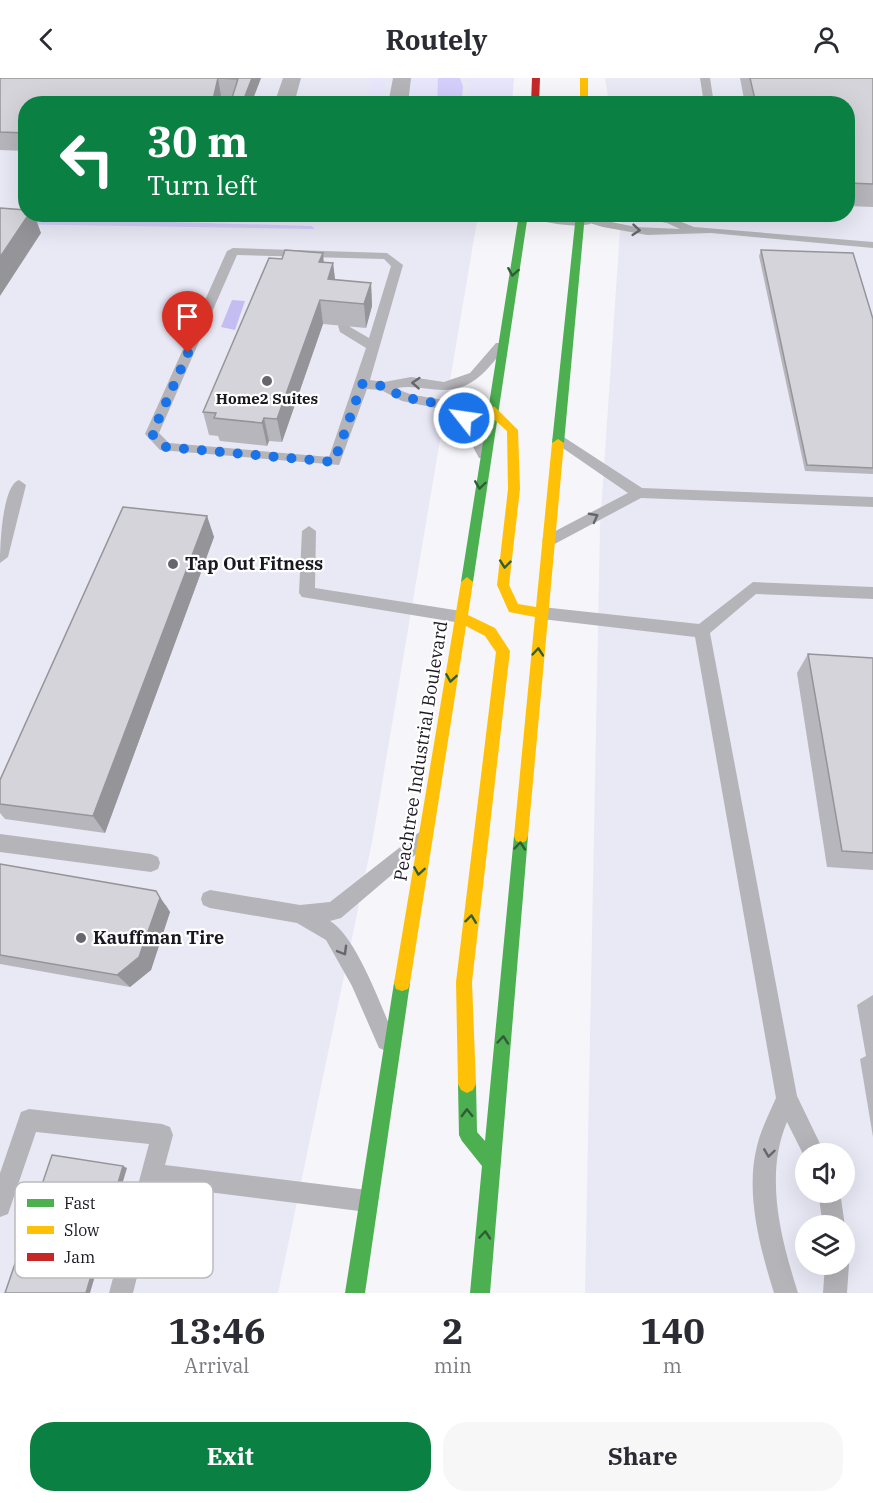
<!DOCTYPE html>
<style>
:root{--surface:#fff;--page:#f7f7f7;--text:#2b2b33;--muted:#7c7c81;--accent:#0b8043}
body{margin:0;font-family:"IBM Plex Serif",serif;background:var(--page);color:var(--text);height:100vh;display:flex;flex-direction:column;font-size:22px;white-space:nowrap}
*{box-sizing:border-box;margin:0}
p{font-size:20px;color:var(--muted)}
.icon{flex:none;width:33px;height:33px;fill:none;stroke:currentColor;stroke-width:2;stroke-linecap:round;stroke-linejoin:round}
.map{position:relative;height:1215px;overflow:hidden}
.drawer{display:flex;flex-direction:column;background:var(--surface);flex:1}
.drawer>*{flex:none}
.top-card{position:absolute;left:18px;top:18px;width:837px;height:126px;border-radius:24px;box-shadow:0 6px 24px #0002;background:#0b8043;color:#fff;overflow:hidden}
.buttons{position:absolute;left:795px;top:1065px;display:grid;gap:12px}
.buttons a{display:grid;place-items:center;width:60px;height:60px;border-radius:50%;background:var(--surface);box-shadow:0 6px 24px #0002;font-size:30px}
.pin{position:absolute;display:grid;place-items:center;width:51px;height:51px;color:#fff;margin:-62px -26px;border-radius:50% 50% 50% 0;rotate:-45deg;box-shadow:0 0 6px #0007}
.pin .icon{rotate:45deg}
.me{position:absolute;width:66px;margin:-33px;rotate:300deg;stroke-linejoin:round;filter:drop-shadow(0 0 4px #0008)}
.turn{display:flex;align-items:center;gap:21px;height:126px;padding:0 30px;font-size:27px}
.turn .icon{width:78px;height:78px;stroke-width:2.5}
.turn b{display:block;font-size:42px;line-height:51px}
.eta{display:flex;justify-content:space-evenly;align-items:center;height:102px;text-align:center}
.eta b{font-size:36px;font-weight:700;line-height:42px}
.button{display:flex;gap:12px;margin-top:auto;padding:12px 30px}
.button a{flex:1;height:69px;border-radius:24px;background:var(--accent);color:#fff;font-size:24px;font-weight:700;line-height:69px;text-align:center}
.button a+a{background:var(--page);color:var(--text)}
header{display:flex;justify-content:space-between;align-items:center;height:78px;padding:0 30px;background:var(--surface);font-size:27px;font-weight:700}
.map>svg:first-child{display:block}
.built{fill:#e9e9f6;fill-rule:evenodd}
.green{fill:#e8e6fc}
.forest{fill:#d3cefa}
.water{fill:#c3bdf2}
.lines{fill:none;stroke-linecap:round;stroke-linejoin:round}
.lane{fill:#b4b4b9;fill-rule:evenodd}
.street{fill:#b4b4b9;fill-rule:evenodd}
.fast{fill:#4caf50;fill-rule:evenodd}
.slow{fill:#ffc107;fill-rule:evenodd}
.jam{fill:#c62828;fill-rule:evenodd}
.wall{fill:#b7b6bc}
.shaded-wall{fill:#959499}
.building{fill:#d5d4db;stroke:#959499;stroke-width:1.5}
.oneway{stroke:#67666e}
.oneway2{stroke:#305c37}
.route{stroke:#1a73e8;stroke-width:10;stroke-dasharray:0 18}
.poi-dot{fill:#67666e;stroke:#fff;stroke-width:2}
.labels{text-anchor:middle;stroke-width:4.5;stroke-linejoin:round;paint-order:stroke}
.far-poi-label{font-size:15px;font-weight:bold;fill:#1a1922;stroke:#fff}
.poi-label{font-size:18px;font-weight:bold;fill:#1a1922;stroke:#fff;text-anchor:start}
.street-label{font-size:18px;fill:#1a1922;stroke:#fff}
.key{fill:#fff;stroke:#bababd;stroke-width:1.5}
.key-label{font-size:16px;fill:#1a1922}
</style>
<header><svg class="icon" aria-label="back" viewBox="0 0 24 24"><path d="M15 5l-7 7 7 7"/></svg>Routely<svg class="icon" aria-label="person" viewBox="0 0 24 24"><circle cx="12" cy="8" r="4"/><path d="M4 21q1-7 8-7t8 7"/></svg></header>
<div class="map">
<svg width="873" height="1215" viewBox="0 0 873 1215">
<rect width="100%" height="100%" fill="#f5f5fa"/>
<path class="built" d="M0,0H505L500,25L26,26V136L478,137L373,759L278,1215H0Z
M605,0H873V1215H585L600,448L621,137L848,136V26L609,25ZM806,1076H844V1114H806ZM806,1148H844V1186H806Z"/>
<path class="green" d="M372,0H386L381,25H367Z
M410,0H438L437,25L406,26Z
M468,0H514L512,25H467L471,6Z
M26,136H157L173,144L0,139Z
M165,137L264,139L265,143L177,141Z"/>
<path class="forest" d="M438,0H460L463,8L462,20H451L444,25H437Z
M0,139L312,148L315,151L0,146Z"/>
<path class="water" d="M232,222L245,223L235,252L221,249Z"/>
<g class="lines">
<path class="lane" d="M700,0H710L714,26H704Z
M620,136L669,139L694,149L873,164V170L711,155L647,157L603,149L576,141L582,138L636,149L680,151L667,145Z
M233,170L387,175L403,187L370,302L384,304L411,299L444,304L470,295L496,265H504V271C488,291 473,312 444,312C427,312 414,307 397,310C409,318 423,318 438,321C468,327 478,353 491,377L489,380H479L459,343L436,330L402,323L381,312L367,311L339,387L160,372L145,356L227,173ZM237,177L384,181L391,188L369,260L350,249L348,245H340L338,248L340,254L366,270L329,379L169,365L159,355Z
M559,356L642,410L873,419V429L641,420L549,469L542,463L544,459L628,415L554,364L552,361Z
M19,402L26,407L8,479L0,485C0,469 2,407 19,402Z
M309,448L316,453L315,510L461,533L469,539L467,543L461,545L302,519L299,515L302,453Z
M753,504L873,509V521L756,516L710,555L797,1018L825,1076H806V1082L787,1044C764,1098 781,1161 798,1215H774C760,1170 745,1115 757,1068C761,1051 769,1036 776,1020L695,559L542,541L534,535L542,529L699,546Z
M422,752L428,754L431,760L428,766L341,840L330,843C355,857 381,927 393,956L396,963L393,970L386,973L379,970L352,908L326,862L297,845L210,830L203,827L201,821L203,815L210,812L300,827L330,824Z
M0,756L151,776L158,779L160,785L158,791L151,794L0,774Z
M29,1031L162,1046L170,1049L173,1057L165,1087L367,1112L375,1115L378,1123L375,1131L367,1134L160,1108L133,1215H109L149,1066L36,1054L8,1136L0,1139V1095L21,1034Z
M818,1114H840L845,1148L844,1150V1148H823Z
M844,1177L849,1186L847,1215H823L825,1186H844Z"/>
<path class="street" d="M283,0H301L294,26H274Z
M393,0H411L408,26H388Z
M529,136H590L593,141L590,146C573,150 549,145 532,141Z"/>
<path class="fast" d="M519,136H528L473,504L467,509L461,504Z
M576,136H585L564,365L558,369L552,365Z
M521,751L526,753L528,758L490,1215H470L482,1088L462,1063L459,1057L458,1006L461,1000L467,997L473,1000L476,1006L477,1054L485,1063L514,758L516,753Z
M402,897L408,899L410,905L365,1215H345L394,905L396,899Z"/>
<path class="slow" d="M580,0H588V26H580Z
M491,328L495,329L518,352L520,411L509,507L518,526L536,529L552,365L558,361L564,365L528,758L526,763L521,765L516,763L514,758L535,539L509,534L497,507L508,411L507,353L487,335V329Z
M467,499L473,504L468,537L495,550L510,573L472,904L476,1006L473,1012L467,1015L461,1012L458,1006L456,904L496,574L485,558L466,548L410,905L408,911L402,913L396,911L394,905L461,504Z"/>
<path class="jam" d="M532,0H540L539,26H531Z"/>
</g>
<path class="wall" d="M0,0H261L251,26H230L233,19L221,18L220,26H26V73L0,72Z
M740,0H873V129L848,128V26H745Z
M761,172L873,241V396L805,393L759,178Z
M282,181L333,185L335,202L371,205L372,228L366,250L323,246L282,364L269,363L267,368L220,363L218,358L209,357L203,334Z
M207,438L214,459L105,755L5,741L0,735V702Z
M808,576L873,580V792L827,789L797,595Z
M0,786L166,827L170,834L151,892L130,909L0,886Z
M873,917V1059L860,981L866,978L857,927Z"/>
<path class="shaded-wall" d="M218,0L221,18L220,26H212Z
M252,0H261L251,26H242Z
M29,136H34L41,155L0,218V179Z
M323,175L325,198L319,184Z
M333,185L336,209L330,224L328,201Z
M371,205L372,228L366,250L364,226Z
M320,222L323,246L282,364L277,341Z
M264,340L269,363L267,368L262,345Z
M207,438L214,459L105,755L93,738Z
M156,813L170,834L151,892L130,909L117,897Z
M123,1088L127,1090L90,1215H86Z"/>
<path class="building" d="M0,0H252L242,26H230L238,1L218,0L212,26H26V55L0,54Z
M750,0H873V106L848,105V26H756Z
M0,130L26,132V136H29L0,179Z
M285,172L323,175L319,184L333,185L328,201L371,205L364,226L320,222L277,341L264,340L262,345L214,340L216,335L203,334L269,180L282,181Z
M761,172L853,175L873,241V390L807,387Z
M123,429L207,438L93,738L0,726V702Z
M808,576L873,580V775L842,773Z
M0,786L156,813L160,820L139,879L117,897L0,877Z
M52,1077L123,1088L86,1215H5Z"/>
<defs><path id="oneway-chevron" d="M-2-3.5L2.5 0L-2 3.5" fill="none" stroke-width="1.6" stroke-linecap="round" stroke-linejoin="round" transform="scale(1.5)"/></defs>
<g class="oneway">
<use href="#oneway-chevron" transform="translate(636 152) rotate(5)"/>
<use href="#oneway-chevron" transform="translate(416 305) rotate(-176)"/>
<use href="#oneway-chevron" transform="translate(594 439) rotate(-28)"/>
<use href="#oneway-chevron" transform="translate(343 873) rotate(60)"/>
<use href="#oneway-chevron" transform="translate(769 1075) rotate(98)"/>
</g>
<g class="oneway2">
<use href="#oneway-chevron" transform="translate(513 194) rotate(100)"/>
<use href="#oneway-chevron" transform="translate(480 407) rotate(98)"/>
<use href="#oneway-chevron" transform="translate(505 486) rotate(96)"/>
<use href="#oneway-chevron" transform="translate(538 574) rotate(-85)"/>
<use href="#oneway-chevron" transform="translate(451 600) rotate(99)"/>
<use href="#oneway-chevron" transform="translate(520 768) rotate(-85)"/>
<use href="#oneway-chevron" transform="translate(419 793) rotate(99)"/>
<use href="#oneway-chevron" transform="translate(471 841) rotate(-83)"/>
<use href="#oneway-chevron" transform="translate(503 962) rotate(-85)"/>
<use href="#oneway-chevron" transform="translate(467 1035) rotate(-91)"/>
<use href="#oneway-chevron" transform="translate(485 1157) rotate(-85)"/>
</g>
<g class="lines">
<path class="route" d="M188,275L152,356L165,369L334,384L362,306L384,308L402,319L440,326L464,340"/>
</g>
<g class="poi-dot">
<circle cx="267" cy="303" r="6"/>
<circle cx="173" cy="486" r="6"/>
<circle cx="81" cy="860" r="6"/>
</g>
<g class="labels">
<g class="far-poi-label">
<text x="267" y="326">Home2 Suites</text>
</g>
<g class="poi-label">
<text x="185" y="492">Tap Out Fitness</text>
<text x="93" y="866">Kauffman Tire</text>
</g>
<g class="street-label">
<text transform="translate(421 673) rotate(-81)" y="6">Peachtree Industrial Boulevard</text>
</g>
</g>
<rect x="15" y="1104" width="198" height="96" rx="9" class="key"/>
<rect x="27" y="1121" width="27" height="8" fill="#4caf50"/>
<rect x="27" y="1148" width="27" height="8" fill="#ffc107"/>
<rect x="27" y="1175" width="27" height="8" fill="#c62828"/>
<g class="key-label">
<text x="64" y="1131">Fast</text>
<text x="64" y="1158">Slow</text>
<text x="64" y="1185">Jam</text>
</g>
</svg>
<div class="buttons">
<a><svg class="icon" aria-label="sound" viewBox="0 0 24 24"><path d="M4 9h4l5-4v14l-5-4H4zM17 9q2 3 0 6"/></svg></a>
<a><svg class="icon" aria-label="layers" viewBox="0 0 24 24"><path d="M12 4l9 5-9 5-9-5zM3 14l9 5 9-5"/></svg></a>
</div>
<div class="pin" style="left:188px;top:275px;background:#d93025"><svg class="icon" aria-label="arrive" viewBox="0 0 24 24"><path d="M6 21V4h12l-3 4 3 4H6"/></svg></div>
<svg class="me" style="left:464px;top:340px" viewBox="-20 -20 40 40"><circle r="17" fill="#1a73e8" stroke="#fff" stroke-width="3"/><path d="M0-11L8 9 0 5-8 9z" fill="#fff"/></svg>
<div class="top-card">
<div class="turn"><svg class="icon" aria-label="left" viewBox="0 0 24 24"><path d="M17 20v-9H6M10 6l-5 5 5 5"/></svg><div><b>30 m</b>Turn left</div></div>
</div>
</div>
<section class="drawer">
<div class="eta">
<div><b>13:46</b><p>Arrival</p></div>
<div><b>2</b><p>min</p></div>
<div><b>140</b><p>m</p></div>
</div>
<div class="button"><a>Exit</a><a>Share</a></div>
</section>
